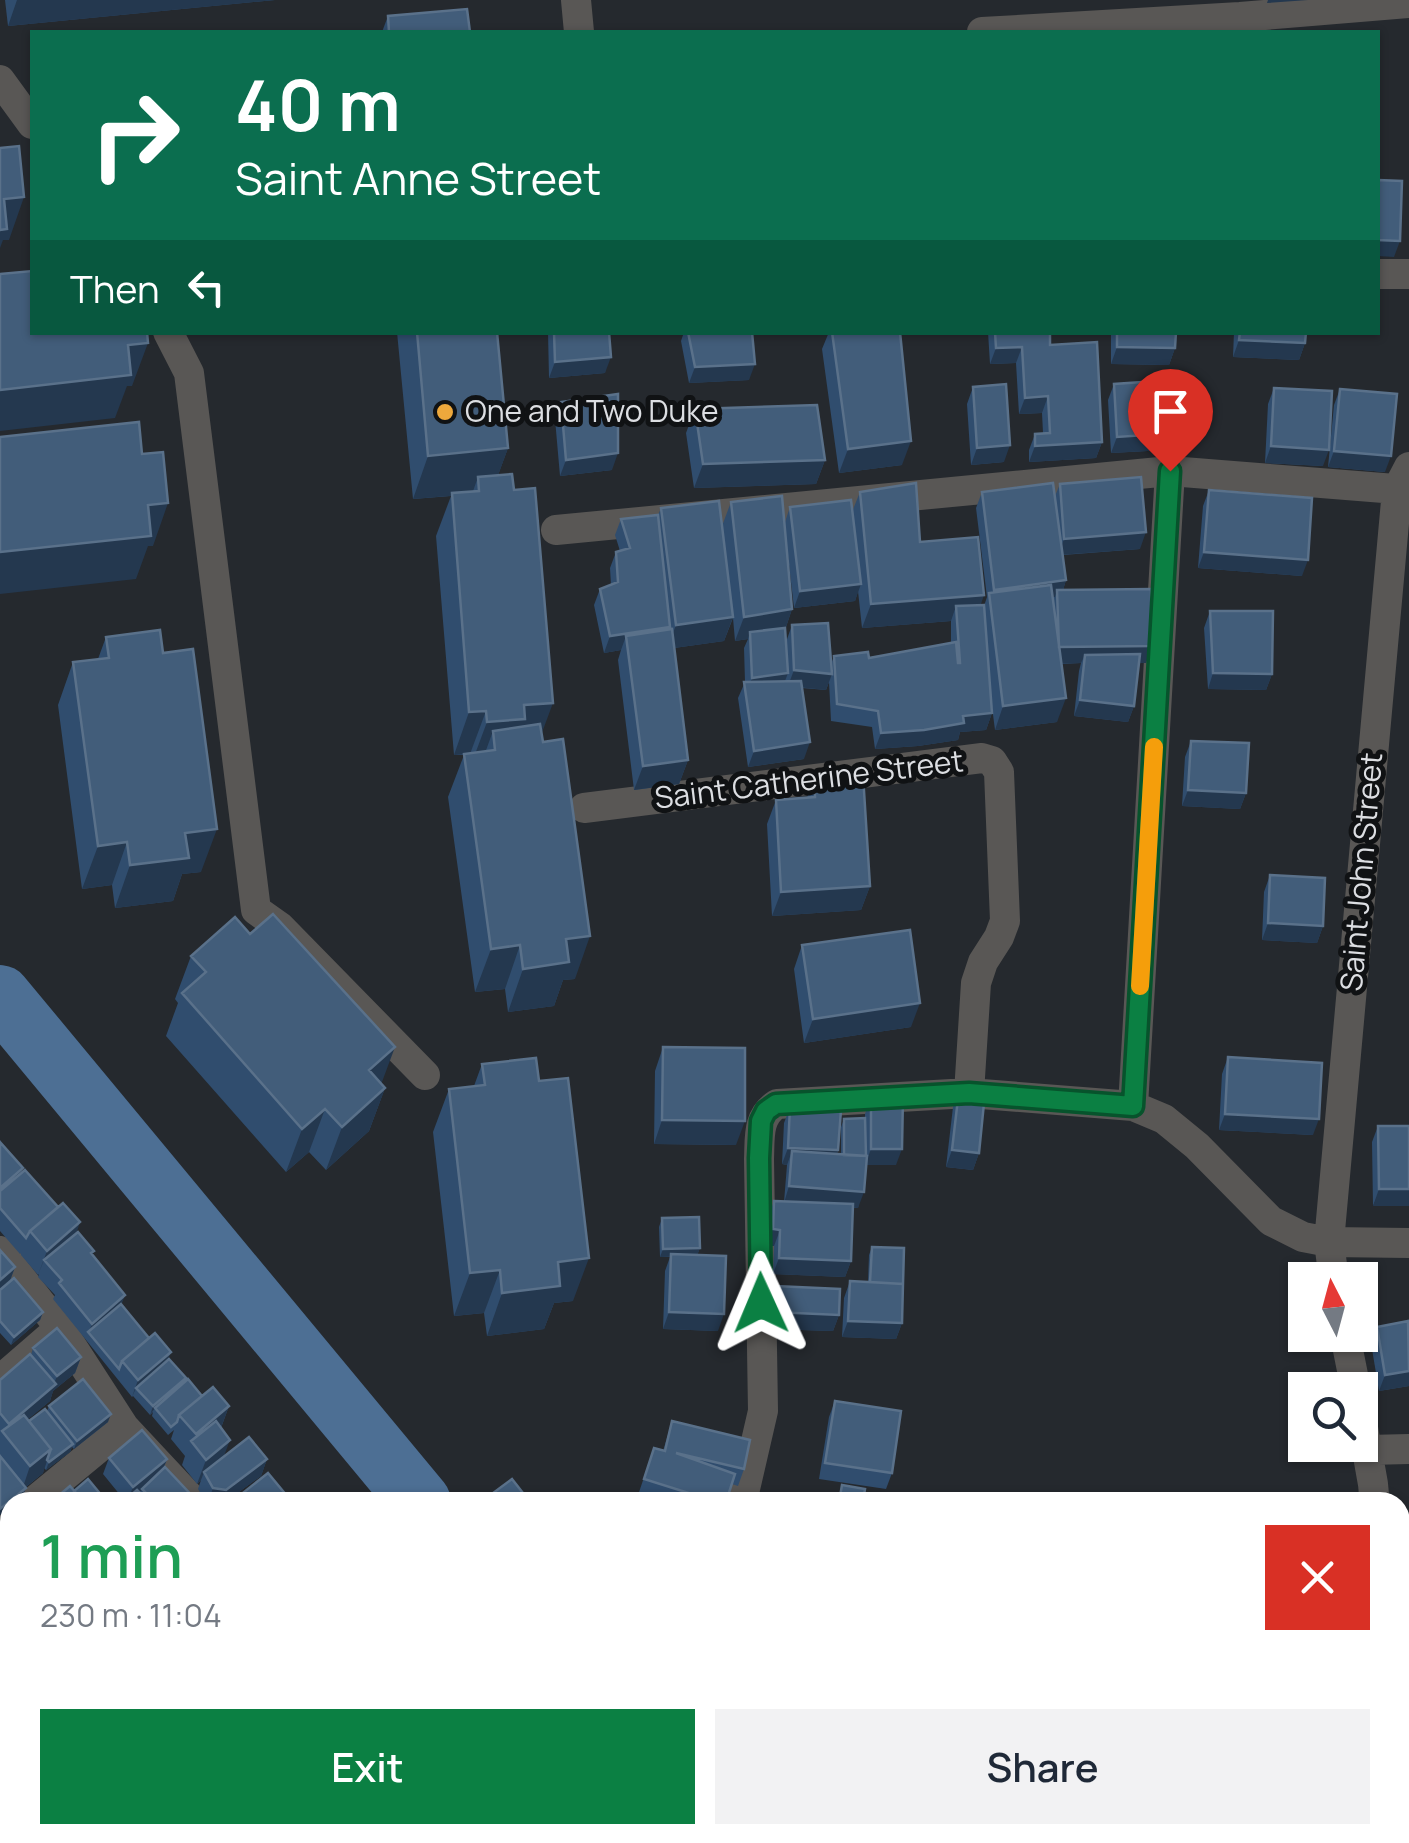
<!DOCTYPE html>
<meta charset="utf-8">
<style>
:root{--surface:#fff;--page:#f2f2f3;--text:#1f2937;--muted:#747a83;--accent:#0b8043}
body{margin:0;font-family:Manrope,sans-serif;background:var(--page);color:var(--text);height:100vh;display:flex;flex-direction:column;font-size:38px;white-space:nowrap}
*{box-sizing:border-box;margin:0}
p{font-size:32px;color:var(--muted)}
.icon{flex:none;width:55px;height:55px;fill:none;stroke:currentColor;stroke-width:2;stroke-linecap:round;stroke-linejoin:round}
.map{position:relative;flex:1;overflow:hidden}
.details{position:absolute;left:0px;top:1492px;width:1410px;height:352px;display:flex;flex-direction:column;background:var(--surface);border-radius:30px 30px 0 0;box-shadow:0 2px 8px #0004}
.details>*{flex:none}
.guide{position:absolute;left:30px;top:30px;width:1350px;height:305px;border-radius:0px;box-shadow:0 2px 8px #0004;background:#0b6e4f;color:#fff;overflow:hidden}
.needle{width:65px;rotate:354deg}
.controls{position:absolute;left:1288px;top:1262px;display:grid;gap:20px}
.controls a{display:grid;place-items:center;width:90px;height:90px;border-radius:0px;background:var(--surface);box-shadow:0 2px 8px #0004;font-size:50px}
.pin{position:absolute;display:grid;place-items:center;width:85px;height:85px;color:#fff;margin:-102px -42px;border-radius:50% 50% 50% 0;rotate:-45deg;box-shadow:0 0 10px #0007}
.pin .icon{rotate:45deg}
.me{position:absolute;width:110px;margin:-55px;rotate:359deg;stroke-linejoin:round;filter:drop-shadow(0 0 8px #0008)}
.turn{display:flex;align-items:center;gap:35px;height:210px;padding:0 40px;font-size:45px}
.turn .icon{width:130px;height:130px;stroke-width:2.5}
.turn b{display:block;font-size:70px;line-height:85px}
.then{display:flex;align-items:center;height:95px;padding:0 40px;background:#0003;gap:20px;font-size:38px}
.round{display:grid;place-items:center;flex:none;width:105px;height:105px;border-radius:0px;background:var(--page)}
.headline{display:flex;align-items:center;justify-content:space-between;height:170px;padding:0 40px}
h1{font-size:60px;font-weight:600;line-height:75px;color:#1e9e55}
.cta{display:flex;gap:20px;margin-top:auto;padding:20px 40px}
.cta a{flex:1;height:115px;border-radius:0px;background:var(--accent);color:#fff;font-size:40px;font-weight:600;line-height:115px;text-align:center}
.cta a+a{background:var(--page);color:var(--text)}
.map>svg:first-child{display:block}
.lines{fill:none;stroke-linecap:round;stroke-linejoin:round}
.river{stroke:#4d6f94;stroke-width:62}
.minor{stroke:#595755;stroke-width:30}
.wall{fill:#304d6e;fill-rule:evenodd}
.shaded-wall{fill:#24384f}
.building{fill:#425d7a;stroke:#5a718a;stroke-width:2.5}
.route-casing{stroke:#07532c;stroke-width:25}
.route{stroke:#0b8043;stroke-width:18}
.slow{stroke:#f59e0b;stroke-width:18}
.poi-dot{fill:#eda83c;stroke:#101214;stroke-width:4}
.labels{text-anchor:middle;stroke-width:10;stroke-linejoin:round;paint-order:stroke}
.poi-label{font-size:30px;fill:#dcdee2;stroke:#101214;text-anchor:start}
.street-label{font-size:30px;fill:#dcdee2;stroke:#101214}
</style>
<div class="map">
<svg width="1409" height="1843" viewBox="0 0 1409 1843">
<rect width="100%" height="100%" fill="#25292e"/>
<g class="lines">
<path class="river" d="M0,996L420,1502
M694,1835L700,1843"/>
<path class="minor" d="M576,0L579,32
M982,32L1240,17L1409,3
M0,80L32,124
M1378,274H1409
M168,332L189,373L256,910L280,927L425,1075
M556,530L1170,471L1409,490
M584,808L982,758L992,761L999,772L1005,921L999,937L983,962L976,983L969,1093
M1133,1106L1170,471
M0,1251L60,1328L124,1427L194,1502
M1334,1280L1329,1242L1397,490L1409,467
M1345,1335L1356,1390
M0,1380L60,1328
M1360,1411L1373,1484L1374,1495L1370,1502
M1368,1450L1409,1449
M33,1502L124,1427
M742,1502L763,1411L759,1159C760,1137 757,1117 777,1104L969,1093L1133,1106L1164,1119L1197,1146L1271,1221L1303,1237L1329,1242L1409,1243
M0,1529L10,1521
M1400,1789L1409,1805
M0,1811L10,1803
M512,1835L519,1843
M228,1843L237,1835
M1119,1843L1127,1835
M1300,1843L1308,1835"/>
</g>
<path class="wall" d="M5,0H275L8,26Z
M388,16L470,32H382Z
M397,332H497L508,448L498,475L542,734L575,979L563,980L554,1006L508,1012L505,989L475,992L448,797L464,755H454L436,536L451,496L413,499Z
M548,332H609L605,373L549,378Z
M684,332H752L749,380L689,383L681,341Z
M829,332H900L902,465L839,473L822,349Z
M988,332H1050V345L1102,442L1096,458L1029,462V450L1035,434L1043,433L1042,413L1019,414L1016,363L990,364Z
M1111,332H1176L1175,348L1169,365L1111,364Z
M1234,332H1306L1305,343L1299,360L1233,357Z
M1114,384L1190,432L1184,449L1111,453L1108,400Z
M973,387L1004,462L971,465L967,404Z
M1274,388L1323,466L1265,463L1268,404Z
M1340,389L1385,472L1328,467L1334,405Z
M561,402L612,470L560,476L555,419Z
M695,409L825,460L816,484L694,488L686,433Z
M1060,484L1140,549L1063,555L1066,580L1063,590L1152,646L1146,663H1139L1134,706L1128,722L1074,716L1079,671L1081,663L1062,664L1057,722L995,730L992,707V713L986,730L960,732L958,740L918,746L875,749L872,727L831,721L829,682L826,690L802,688L804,759L748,767L738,698L745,682L744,648L748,639L735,641L733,618L724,641L674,648L688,760L679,784L634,790L618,660L621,650L604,653L594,605L600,589L611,585L610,568L616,552L620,551L615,535L621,519L658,515L661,508L722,526L731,502L785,522L790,507L852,512L860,492L920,542L981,605L984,606L987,597L976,508L982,492L1055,496ZM787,547L794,608L855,601L858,591L862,628L951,621V643L869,658L834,656L831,664L792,625L786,642L785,630L792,609Z
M1209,490L1302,576L1198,568L1203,506Z
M1210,611L1272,674L1266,690L1208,689L1204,628Z
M106,637L163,653L201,872L182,874L173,901L115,908L112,885L82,889L58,705L73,662L98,659Z
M1191,741L1246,793L1240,809L1182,806L1185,757Z
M814,777L870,886L861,910L772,916L767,824L776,800L807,798Z
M1270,875L1323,926L1317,943L1262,940L1264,892Z
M802,945L911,1027L804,1043L794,969Z
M191,956L385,1088L369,1131L326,1170L309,1152L286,1172L166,1036L178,1003L175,999Z
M663,1047L736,1145L654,1144L655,1071Z
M1228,1057L1313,1135L1219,1130L1222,1074Z
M482,1064L573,1301L554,1303L544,1329L487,1336L484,1313L454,1316L433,1132L449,1089L474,1086Z
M959,1090L979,1153L973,1170L946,1167L953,1107Z
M871,1097L896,1165H867L858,1208H853L851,1261L845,1277L773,1274L774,1246H767L768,1218L774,1201L784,1202L787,1165L782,1164L784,1123L790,1107L838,1150L837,1154H841V1127L844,1119L865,1118V1114Z
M1378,1126H1409L1373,1206L1372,1142Z
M0,1142L23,1168L21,1174L94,1251L92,1255L125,1295L121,1304L168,1360L184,1383L202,1396L229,1406L221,1428L224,1457L267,1459L261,1476L225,1502H206L198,1489L201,1480L197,1484L182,1465L185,1456L171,1439L174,1430L168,1435L152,1416L153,1412L150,1415L133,1396L132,1397L53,1299L55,1295L38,1277L39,1274L38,1275L21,1255V1253L20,1254L0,1231Z
M662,1218L700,1248L697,1255L718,1331L663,1329L665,1271L670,1257H660L659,1227Z
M872,1247L902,1323L896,1339L842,1337L844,1298L850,1281L868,1282L869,1255Z
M0,1250L15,1267L10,1281L43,1312L40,1320L11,1345L0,1333Z
M775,1286L839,1315L833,1331L768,1329L769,1302Z
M1377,1327L1409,1330V1386L1379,1391L1371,1343Z
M33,1348L81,1357L75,1373L53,1391L50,1401L28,1419L29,1421L47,1411L49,1406L108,1422L74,1449L72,1447L70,1452L46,1470L44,1468L43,1473L26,1487L23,1496L15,1502H10L0,1515V1380L31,1355Z
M835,1401L892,1473L886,1489L819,1479L829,1417Z
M672,1421L744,1469L738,1486L732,1484L726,1502H661L638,1495L654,1448L663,1451Z
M109,1458L167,1459L163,1469L198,1502H123L125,1501L103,1474Z
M1409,1526V1665L1400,1652V1532Z
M10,1528V1667L9,1670L0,1678V1536Z
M10,1676V1771L0,1779V1736L4,1726L0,1729V1684Z
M23,1835H87L84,1843H25L22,1839Z
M89,1835H205L196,1843H86L92,1838Z
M274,1835H466L456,1843H337L333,1837L330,1843H264Z
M525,1835H564L579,1843H622H532Z
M997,1835H1027L1020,1843H1005Z
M1200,1835H1220L1212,1843H1209Z
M1316,1835H1373L1370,1843H1323L1316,1836Z"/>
<path class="shaded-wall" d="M17,0H275L8,26Z
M1268,0H1308L1267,3Z
M24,197L9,240H3L0,248V209L4,199Z
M1378,240L1400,241L1394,257L1378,256Z
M1239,340L1305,343L1299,360L1233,357Z
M148,343L132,386H127L115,418L0,431V390L128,345Z
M1022,347L1016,363L990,364L996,348Z
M1117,347L1175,348L1169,365L1111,364Z
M611,357L605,373L549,378L555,362Z
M755,364L749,380L689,383L695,367Z
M1048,396L1042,413L1019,414L1025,398Z
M1190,432L1184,449L1111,453L1117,437Z
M911,441L902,465L839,473L848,449Z
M1102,442L1096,458L1029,462L1035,446Z
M1010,445L1004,462L971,465L977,448Z
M1271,446L1329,450L1323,466L1265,463Z
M508,448L492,492L479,491L478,477L472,494L413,499L428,456Z
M1334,451L1391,456L1385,472L1328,467Z
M618,453L612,470L560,476L566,460Z
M825,460L816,484L694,488L703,464Z
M168,503L153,546H148L136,579L0,594V552L148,505Z
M1146,532L1140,549L1058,555L1064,539Z
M1204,552L1308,560L1302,576L1198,568Z
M1066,580L1061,597L1057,590L1055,597L990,606V602L994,590Z
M861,584L855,601L794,608L800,591Z
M984,595L976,619L956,606L951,621L862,628L871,604Z
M792,609L784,633L750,632L748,639L735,641L744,617Z
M733,617L724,641L667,649L676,625Z
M670,627L664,644L626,636L621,650L604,653L610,636Z
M1152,646L1146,663H1084L1085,655L1081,663L1052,664L1058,647Z
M794,670L832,674L826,690L788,686Z
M788,673L782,689L746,694L752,678Z
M1213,673L1272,674L1266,690L1208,689Z
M1066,698L1057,722L995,730L1003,706Z
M1080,700L1134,706L1128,722L1074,716Z
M553,703L537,746L495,750L493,731L481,764L471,765L487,722L524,705Z
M486,711L470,754L454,755L469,712Z
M992,713L986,730L960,732L958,740L918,746L875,749L881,733L963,716Z
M810,742L804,759L748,767L754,751Z
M688,760L679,784L634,790L643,766Z
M1188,790L1246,793L1240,809L1182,806Z
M217,829L201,872L182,874L173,901L115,908L130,865L185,833Z
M127,842L112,885L82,889L98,846Z
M870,886L861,910L772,916L781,892Z
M1268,923L1323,926L1317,943L1262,940Z
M590,936L575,979L563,980L554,1006L508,1012L523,969L566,939Z
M520,945L505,989L475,992L491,949Z
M920,1003L911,1027L804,1043L813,1019Z
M395,1047L379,1090L369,1070Z
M385,1088L369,1131L326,1170L342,1127Z
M325,1109L309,1152L286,1172L302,1129Z
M1225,1114L1319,1119L1313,1135L1219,1130Z
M662,1120L745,1121L736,1145L654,1144Z
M788,1148L838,1150L832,1167L792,1151L787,1165L782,1164Z
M871,1149H902L896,1165H865Z
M952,1150L979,1153L973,1170L946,1167Z
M23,1168L17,1185L0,1199V1188Z
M789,1186L864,1192L858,1208L784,1203Z
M1379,1189H1409V1206H1373Z
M80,1222L72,1247L44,1260L38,1275L47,1251Z
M773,1229L780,1230L774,1246H767Z
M700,1248L697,1256L660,1257L663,1249Z
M589,1258L573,1301L554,1303L544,1329L487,1336L502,1293L558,1262Z
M779,1258L851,1261L845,1277L773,1274Z
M15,1267L9,1283L0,1291V1280Z
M500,1270L484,1313L454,1316L470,1273Z
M125,1295L119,1311L89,1332L92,1324Z
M43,1312L40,1320L11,1345L14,1337Z
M669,1312L724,1314L718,1331L663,1329Z
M774,1312L839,1315L833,1331L768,1329Z
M848,1321L902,1323L896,1339L842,1337Z
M171,1352L165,1368L136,1388L132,1397L138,1380Z
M81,1357L75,1373L53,1391L50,1401L7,1437L5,1434L9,1424L53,1386L57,1376Z
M1409,1371V1386L1379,1391L1385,1375Z
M186,1378L183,1387L155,1408L150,1415L153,1406Z
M229,1406L220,1430L193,1444L196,1434Z
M111,1414L108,1422L74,1449L77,1441Z
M230,1440L221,1464L204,1472L201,1480L197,1484L206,1460Z
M73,1444L70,1452L46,1470L49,1462Z
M51,1449L43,1473L22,1490L30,1466Z
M167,1459L161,1475L127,1502L133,1487Z
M267,1459L261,1476L225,1502H208L213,1488Z
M26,1488L23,1496L15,1502H10V1507L0,1515V1509Z
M10,1587V1598L0,1607V1597Z
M10,1663L9,1670L0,1678V1672Z
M10,1765V1771L0,1779V1773Z
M76,1835H87L84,1843H66Z
M183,1835H192L189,1843H176Z
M199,1835H205L196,1843H190Z
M325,1835H333L330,1843H315Z
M453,1835H466L456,1843H448Z
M622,1835H624L622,1843H613Z
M1018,1835H1027L1020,1843H1015Z"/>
<path class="building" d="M467,9L470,32H389L388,16Z
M19,146L24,197L4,199L7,229L0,230V148Z
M1378,180L1402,181L1400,241L1378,240Z
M32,271V332H147L148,343L128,345L131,375L0,390V274Z
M417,332H497L508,448L428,456Z
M554,332H609L611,357L555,362Z
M688,332H752L755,364L695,367Z
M832,332H900L911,441L848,449Z
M995,332H1050V345L1097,342L1102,442L1035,446V434L1050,433L1048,396L1025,398L1022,347L996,348Z
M1117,332H1176L1175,348L1117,347Z
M1240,332H1306L1305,343L1239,340Z
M1187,379L1190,432L1117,437L1114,384Z
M1006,384L1010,445L977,448L973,387Z
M1274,388L1332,391L1329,450L1271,446Z
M1340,389L1397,394L1391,456L1334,451Z
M618,394V453L566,460L561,402Z
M817,405L825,460L703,464L695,409Z
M139,422L142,454L163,452L168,503L148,505L151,536L0,552V437Z
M512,474L514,490L535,488L553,703L524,705L525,719L487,722L486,711L469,712L452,493L479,491L478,477Z
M1141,477L1146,532L1064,539L1060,484Z
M916,483L920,542L978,537L984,595L871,604L860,492Z
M1053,483L1066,580L994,590L982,492Z
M1209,490L1312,498L1308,560L1204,552Z
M782,496L792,609L744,617L731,502Z
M851,500L861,584L800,591L790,507Z
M719,501L733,617L676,625L661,508Z
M658,515L670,627L610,636L600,589L618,582L616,552L630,548L621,519Z
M1051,585L1066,698L1003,706L989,593Z
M1151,589L1152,646L1059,647L1057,590Z
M984,605L992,713L963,716L964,723L924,730L881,733L878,711L837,704L834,656L868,652L869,658L956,642L958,663H960L956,606Z
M1210,611H1273L1272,674L1213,673Z
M828,623L832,674L794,670L792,625Z
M785,628L788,673L752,678L750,632Z
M672,629L688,760L643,766L626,636Z
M160,630L163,653L193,649L217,829L185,833L189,858L130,865L127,842L98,846L73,662L109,658L106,637Z
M1140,654L1134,706L1080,700L1085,655Z
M801,681L810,742L754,751L744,682Z
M540,724L543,742L563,739L590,936L566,939L569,962L523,969L520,945L491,949L464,754L495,750L493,731Z
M1191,741L1249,743L1246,793L1188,790Z
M863,775L870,886L781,892L776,800L815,797L814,777Z
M1270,875L1325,878L1323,926L1268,923Z
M273,914L395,1047L369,1070L385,1088L342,1127L325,1109L302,1129L182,993L206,972L191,956L235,917L250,934Z
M910,930L920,1003L813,1019L802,945Z
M663,1047L745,1048V1121L662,1120Z
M1228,1057L1322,1063L1319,1119L1225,1114Z
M536,1058L539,1081L568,1078L589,1258L558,1262L560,1286L502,1293L500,1270L470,1273L449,1089L485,1085L482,1064Z
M959,1090L985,1093L979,1153L952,1150Z
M871,1097H903L902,1149H871Z
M790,1107L841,1110L838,1150L788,1148Z
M865,1118L866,1156L844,1155V1119Z
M1378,1126H1409V1189H1379Z
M0,1142L23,1168L0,1188Z
M792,1151L867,1156L864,1192L789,1186Z
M25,1170L58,1207L30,1231L26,1238L0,1208V1191Z
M774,1201L853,1204L851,1261L779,1258L780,1230L773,1229Z
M63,1203L80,1222L47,1251L30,1231Z
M699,1217L700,1248L663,1249L662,1218Z
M78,1232L94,1251L91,1253L125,1295L92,1324L59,1283L62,1280L44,1260Z
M872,1247L904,1248L903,1284L870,1282Z
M0,1250L15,1267L0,1280Z
M671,1254L726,1256L724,1314L669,1312Z
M14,1278L43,1312L14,1337L0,1321V1290Z
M850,1281L903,1284L902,1323L848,1321Z
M775,1286L840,1289L839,1315L774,1312Z
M121,1304L149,1338L122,1361L119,1369L88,1332Z
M1408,1321L1409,1371L1385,1375L1377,1327Z
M57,1328L81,1357L57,1376L33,1348Z
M155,1333L171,1352L138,1380L122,1361Z
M30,1354L56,1384L9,1424L0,1413V1380Z
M169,1359L186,1378L153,1406L136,1388Z
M83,1379L111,1414L77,1441L49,1406Z
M188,1379L202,1396L179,1415L177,1422L171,1427L155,1408Z
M213,1387L229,1406L196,1434L179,1415Z
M835,1401L901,1411L892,1473L825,1463Z
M45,1409L73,1444L49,1462L47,1460L51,1449L29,1421Z
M24,1415L51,1449L30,1466L2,1431Z
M216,1421L230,1440L206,1460L191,1441Z
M672,1421L750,1440L744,1469L676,1453L735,1474L726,1502H717L644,1479L654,1448L665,1451Z
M142,1430L167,1459L133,1487L109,1458Z
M249,1437L267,1459L226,1490L213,1488L204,1472Z
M0,1456L26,1488L0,1509Z
M165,1467L198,1502H155L142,1489Z
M268,1473L292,1502H245L239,1496Z
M88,1479L107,1502H84L74,1491Z
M512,1479L530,1502H481Z
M842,1485L865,1489L863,1502H839Z
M70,1486L84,1502H51Z
M137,1490L149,1502H123Z
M938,1494L972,1496V1502H938Z
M1066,1496H1090V1502H1067Z
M1120,1497L1161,1499V1502H1097V1499L1120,1500Z
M1409,1526V1599L1400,1586V1532Z
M10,1528V1587L0,1597V1570L5,1574L0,1568V1536Z
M10,1596V1620L0,1608V1604Z
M0,1648L10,1659V1663L0,1672Z
M10,1676V1713L0,1723V1684Z
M2,1738L10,1747V1765L0,1773V1740Z
M1405,1814L1409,1817V1843H1400L1391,1835H1400V1820Z
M0,1820L10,1835L0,1843Z
M50,1835H76L66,1843H57Z
M95,1835L102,1843H86Z
M111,1835H141L148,1843H102Z
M141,1835H151L159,1843H148Z
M274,1835H289L295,1843H264Z
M304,1835H325L315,1843H311Z
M358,1835H393L399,1843H364Z
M398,1835H446L448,1836L439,1843H404Z
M469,1835H496L503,1843H459Z
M536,1835H561L552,1843H543Z
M564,1835H572L579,1843H556Z
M588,1835H622L613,1843H579Z
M874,1835L881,1843H865Z
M908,1835H930L938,1843H900Z
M1339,1835H1370L1363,1843H1348Z
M1387,1835L1396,1843H1380Z"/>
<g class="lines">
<g class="route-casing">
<path id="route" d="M761,1303L759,1158L761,1121L766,1111L776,1104L969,1093L1133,1106L1170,471"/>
</g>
<use href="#route" class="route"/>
<path class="slow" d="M1140,986L1154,747"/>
</g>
<circle class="poi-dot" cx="445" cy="412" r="10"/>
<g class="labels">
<g class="poi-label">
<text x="465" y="422">One and Two Duke</text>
</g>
<g class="street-label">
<text transform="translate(809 780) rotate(-7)" y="10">Saint Catherine Street</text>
<text transform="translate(1362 872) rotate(-85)" y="10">Saint John Street</text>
</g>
</g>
</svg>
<div class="controls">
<a><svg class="needle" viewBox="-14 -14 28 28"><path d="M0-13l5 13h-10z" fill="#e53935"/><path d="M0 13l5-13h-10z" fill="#747a83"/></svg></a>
<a><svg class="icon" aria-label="search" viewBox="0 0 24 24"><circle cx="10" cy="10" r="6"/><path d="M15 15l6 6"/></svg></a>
</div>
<div class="pin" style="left:1170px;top:471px;background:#d93025"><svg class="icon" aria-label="arrive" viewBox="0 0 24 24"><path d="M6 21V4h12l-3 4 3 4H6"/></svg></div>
<svg class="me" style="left:761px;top:1303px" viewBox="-20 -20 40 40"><path d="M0-17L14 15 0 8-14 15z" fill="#0b8043" stroke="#fff" stroke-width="4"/></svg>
<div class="guide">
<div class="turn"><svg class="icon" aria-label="right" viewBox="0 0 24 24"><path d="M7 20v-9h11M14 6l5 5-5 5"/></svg><div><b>40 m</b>Saint Anne Street</div></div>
<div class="then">Then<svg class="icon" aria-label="left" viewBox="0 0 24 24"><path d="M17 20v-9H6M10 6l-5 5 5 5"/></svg></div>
</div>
<section class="details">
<div class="headline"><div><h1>1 min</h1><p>230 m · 11:04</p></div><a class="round" style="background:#d93025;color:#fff"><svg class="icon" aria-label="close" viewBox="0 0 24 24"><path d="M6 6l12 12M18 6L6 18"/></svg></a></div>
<div class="cta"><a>Exit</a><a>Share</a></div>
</section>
</div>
